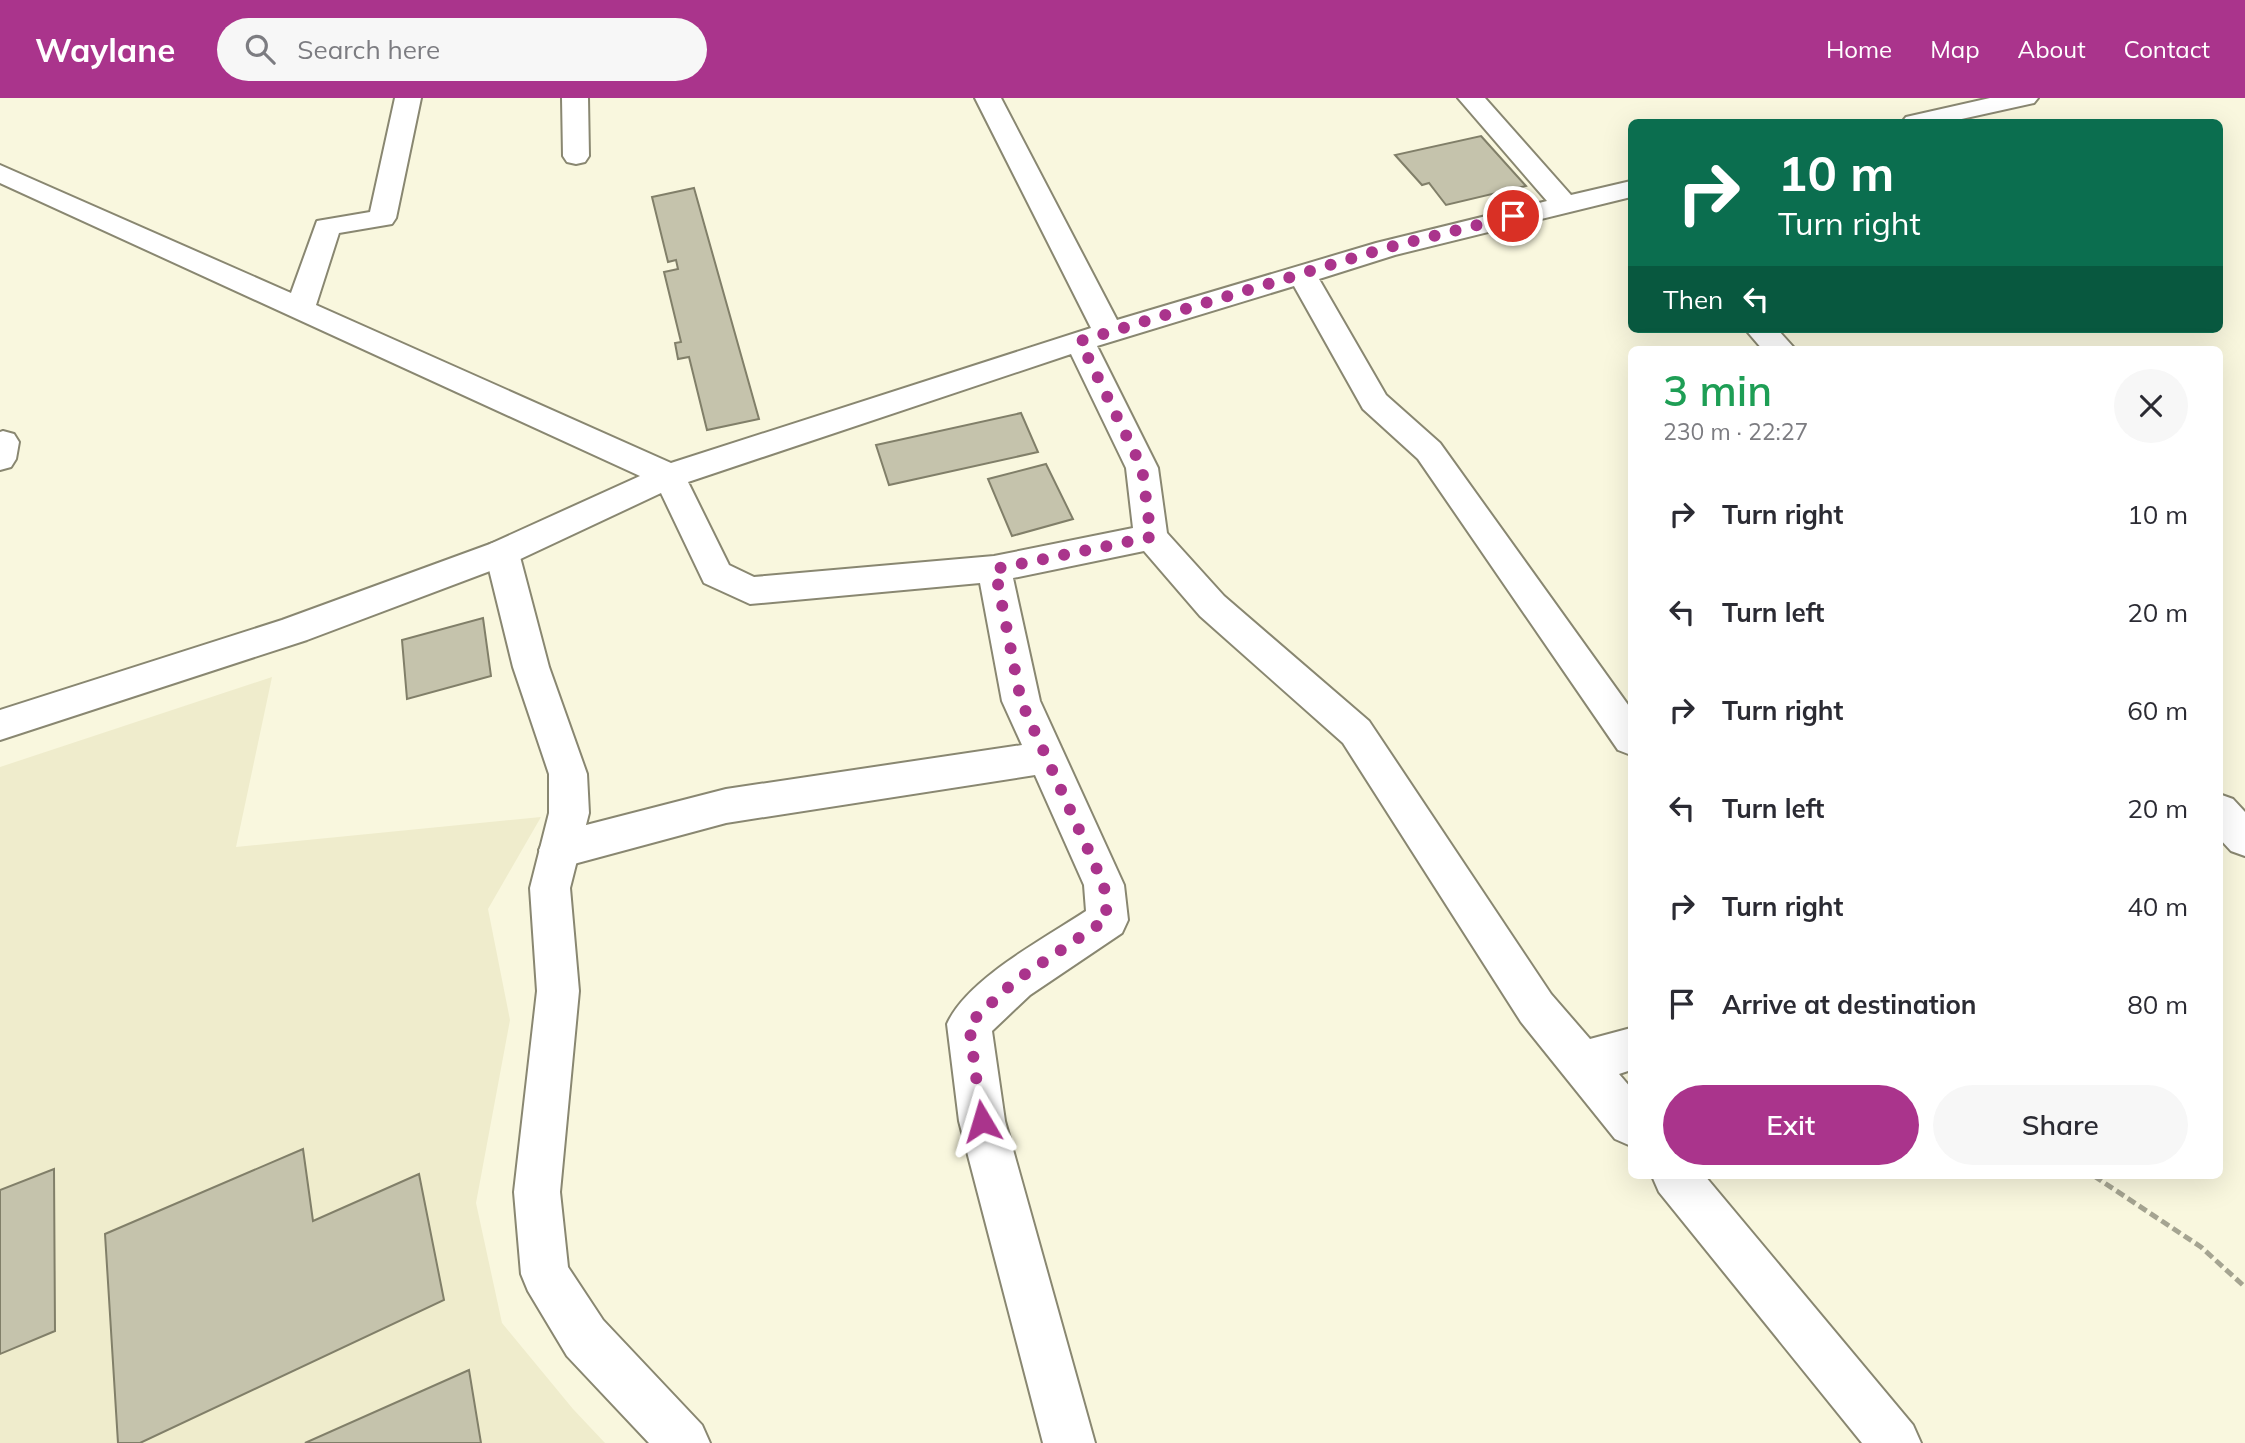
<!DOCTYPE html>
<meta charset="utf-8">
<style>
:root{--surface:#fff;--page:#f7f7f7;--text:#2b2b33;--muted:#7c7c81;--accent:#aa348c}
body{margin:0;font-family:Mulish,sans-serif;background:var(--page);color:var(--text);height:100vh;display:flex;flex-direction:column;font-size:26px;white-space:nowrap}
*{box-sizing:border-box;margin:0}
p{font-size:23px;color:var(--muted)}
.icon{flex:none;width:38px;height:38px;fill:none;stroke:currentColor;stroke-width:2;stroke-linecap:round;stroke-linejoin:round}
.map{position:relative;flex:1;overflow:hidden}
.panel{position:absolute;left:1628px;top:248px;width:595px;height:833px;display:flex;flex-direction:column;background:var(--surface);border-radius:10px;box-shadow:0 7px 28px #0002}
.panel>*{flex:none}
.top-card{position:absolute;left:1628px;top:21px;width:595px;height:214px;border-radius:10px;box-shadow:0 7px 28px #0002;background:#0b6e4f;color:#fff;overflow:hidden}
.pin{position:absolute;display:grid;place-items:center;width:60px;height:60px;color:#fff;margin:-30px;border:4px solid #fff;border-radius:50%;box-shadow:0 2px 7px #0007}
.me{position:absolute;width:77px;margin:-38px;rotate:353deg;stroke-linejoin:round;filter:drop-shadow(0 0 5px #0008)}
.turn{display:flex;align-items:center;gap:24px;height:147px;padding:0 35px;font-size:32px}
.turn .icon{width:91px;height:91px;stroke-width:2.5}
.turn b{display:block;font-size:49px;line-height:60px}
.then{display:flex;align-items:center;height:66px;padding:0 35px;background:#0003;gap:14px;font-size:26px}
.round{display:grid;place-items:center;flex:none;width:74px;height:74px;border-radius:37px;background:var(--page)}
.head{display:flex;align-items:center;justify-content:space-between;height:119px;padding:0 35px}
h1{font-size:42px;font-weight:600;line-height:52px;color:#1e9e55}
.action{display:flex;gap:14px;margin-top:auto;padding:14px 35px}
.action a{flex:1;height:80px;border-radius:42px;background:var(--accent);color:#fff;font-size:28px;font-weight:600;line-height:80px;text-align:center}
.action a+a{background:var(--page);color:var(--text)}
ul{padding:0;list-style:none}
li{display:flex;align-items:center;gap:21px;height:98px;padding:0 35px}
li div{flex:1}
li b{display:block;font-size:26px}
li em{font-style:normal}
header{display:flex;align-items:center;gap:42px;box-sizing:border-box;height:98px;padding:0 35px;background:var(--accent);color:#fff}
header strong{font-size:33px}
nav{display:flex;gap:38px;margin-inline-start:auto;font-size:24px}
.search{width:490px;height:63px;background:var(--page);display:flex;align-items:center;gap:18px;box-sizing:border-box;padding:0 24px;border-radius:38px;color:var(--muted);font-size:26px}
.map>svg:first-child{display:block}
.built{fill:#efeccc}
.building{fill:#c5c3ac;stroke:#817f69;stroke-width:2}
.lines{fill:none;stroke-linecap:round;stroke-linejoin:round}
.street-casing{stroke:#898771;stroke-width:4}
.secondary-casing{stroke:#898771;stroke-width:4}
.path{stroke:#a5a491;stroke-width:5;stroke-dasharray:9 4.5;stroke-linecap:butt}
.street{fill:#fff;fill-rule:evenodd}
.secondary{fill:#fff;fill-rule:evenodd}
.route{stroke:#aa348c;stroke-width:12;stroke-dasharray:0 21.6}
</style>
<header>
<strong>Waylane</strong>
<div class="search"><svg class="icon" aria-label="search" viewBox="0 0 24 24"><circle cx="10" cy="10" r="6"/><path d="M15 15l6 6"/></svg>Search here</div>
<nav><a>Home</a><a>Map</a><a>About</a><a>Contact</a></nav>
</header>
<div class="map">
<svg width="2245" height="1345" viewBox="0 0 2245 1345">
<rect width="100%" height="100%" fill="#f9f7de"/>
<path class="built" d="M272,579L236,749L541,719L488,811L510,922L476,1105L502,1225L573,1311L605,1345H0V669Z"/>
<path class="building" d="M1481,38L1526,88L1446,107L1429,85L1422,87L1395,57Z
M694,90L759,321L707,332L689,259L678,261L675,245L681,244L664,174L678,171L676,162L668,164L652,99Z
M1021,315L1038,354L889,387L876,347Z
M1046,366L1073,421L1012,438L988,381Z
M483,520L491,578L407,601L402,542Z
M303,1051L313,1123L419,1076L444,1202L140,1345H118L105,1136Z
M54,1071L55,1233L0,1256V1092Z
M469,1272L481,1345H305Z"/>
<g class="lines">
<g class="street-casing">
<path id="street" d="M395,0H421L396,120L392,126L339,135L316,207L671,365L1091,230L975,0H1001L1117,222L1376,145L1547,103L1458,0H1485L1571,97L1631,83V99L1395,157L1319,181L1386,297L1440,345L1631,611V657L1618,652L1418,361L1363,311L1294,188L1097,248L1158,370L1167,435L1224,498L1369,623L1551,896L1590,941L1631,930V972L1619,976L1631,990V1048L1615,1041L1521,924L1343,645L1200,518L1144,453L1013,480L1040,603L1124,787L1128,822L1122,835L1030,897L992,933L1005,1023L1095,1345H1043L959,1023L947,926C967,881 1045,840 1086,813L1084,787L1035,677L726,725L559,770L545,764L539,752L545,740L559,734L726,691L1022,647L1002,603L980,485L750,506L704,485L661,395L514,464L307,542L0,642V612L282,522L490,446L640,378L0,85V67L291,195L317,123L370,114ZM1071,256L1126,370L1133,430L994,458L754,479L729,467L688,384Z
M562,0H588L589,58L585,64L576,66L567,64L563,58Z
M1990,0H2038L2034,5L1948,24H1902L1906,19Z
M1745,231H1777L1796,252H1763Z
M3,333L14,336L19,344L16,361L11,369L0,372V334Z
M2219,696L2233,701L2245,714V758L2231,753L2219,740Z
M1652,1078H1705L1913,1327L1921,1345H1862L1659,1094Z"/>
</g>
<g class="secondary-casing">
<path id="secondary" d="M502,442L514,446L519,455L549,569L587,676L589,715L570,790L579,893L560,1094L568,1169L603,1222L702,1327L710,1345H649L567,1258L528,1193L521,1176L514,1094L537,893L530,790L549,715V676L513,569L485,455L490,446Z"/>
</g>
<path class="path" d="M2094,1078L2201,1149L2245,1189"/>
<use href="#street" class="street"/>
<use href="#secondary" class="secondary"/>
</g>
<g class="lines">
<path class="route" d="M982,1023L969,926L1015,883L1107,821L1104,787L1021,603L995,471L1151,439L1142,370L1080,243L1386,150L1513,118"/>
</g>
</svg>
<div class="pin" style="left:1513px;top:118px;background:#d93025"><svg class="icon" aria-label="arrive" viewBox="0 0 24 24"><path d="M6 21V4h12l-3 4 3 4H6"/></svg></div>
<svg class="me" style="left:982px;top:1023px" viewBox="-20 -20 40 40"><path d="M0-17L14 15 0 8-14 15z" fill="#aa348c" stroke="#fff" stroke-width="4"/></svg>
<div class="top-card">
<div class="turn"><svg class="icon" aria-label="right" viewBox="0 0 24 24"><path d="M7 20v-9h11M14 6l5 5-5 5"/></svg><div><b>10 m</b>Turn right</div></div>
<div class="then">Then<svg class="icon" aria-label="left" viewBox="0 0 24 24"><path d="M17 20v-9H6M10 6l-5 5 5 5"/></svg></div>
</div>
<section class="panel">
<div class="head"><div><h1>3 min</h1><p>230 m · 22:27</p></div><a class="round"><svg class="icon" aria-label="close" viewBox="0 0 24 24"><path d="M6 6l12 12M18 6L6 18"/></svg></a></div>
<ul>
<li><svg class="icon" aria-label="right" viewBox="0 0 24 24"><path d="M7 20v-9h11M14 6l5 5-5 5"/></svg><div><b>Turn right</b></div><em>10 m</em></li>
<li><svg class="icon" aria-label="left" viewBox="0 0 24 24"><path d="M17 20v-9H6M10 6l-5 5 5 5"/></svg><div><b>Turn left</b></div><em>20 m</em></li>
<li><svg class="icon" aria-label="right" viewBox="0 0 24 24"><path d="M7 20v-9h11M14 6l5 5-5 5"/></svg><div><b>Turn right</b></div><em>60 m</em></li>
<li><svg class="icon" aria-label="left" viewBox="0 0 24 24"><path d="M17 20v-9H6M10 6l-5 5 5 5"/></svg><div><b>Turn left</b></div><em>20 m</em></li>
<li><svg class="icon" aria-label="right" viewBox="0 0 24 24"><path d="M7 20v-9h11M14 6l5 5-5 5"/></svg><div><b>Turn right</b></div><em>40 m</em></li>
<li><svg class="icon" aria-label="arrive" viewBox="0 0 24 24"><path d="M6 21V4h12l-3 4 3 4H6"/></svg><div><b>Arrive at destination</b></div><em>80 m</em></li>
</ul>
<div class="action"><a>Exit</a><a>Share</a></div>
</section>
</div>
